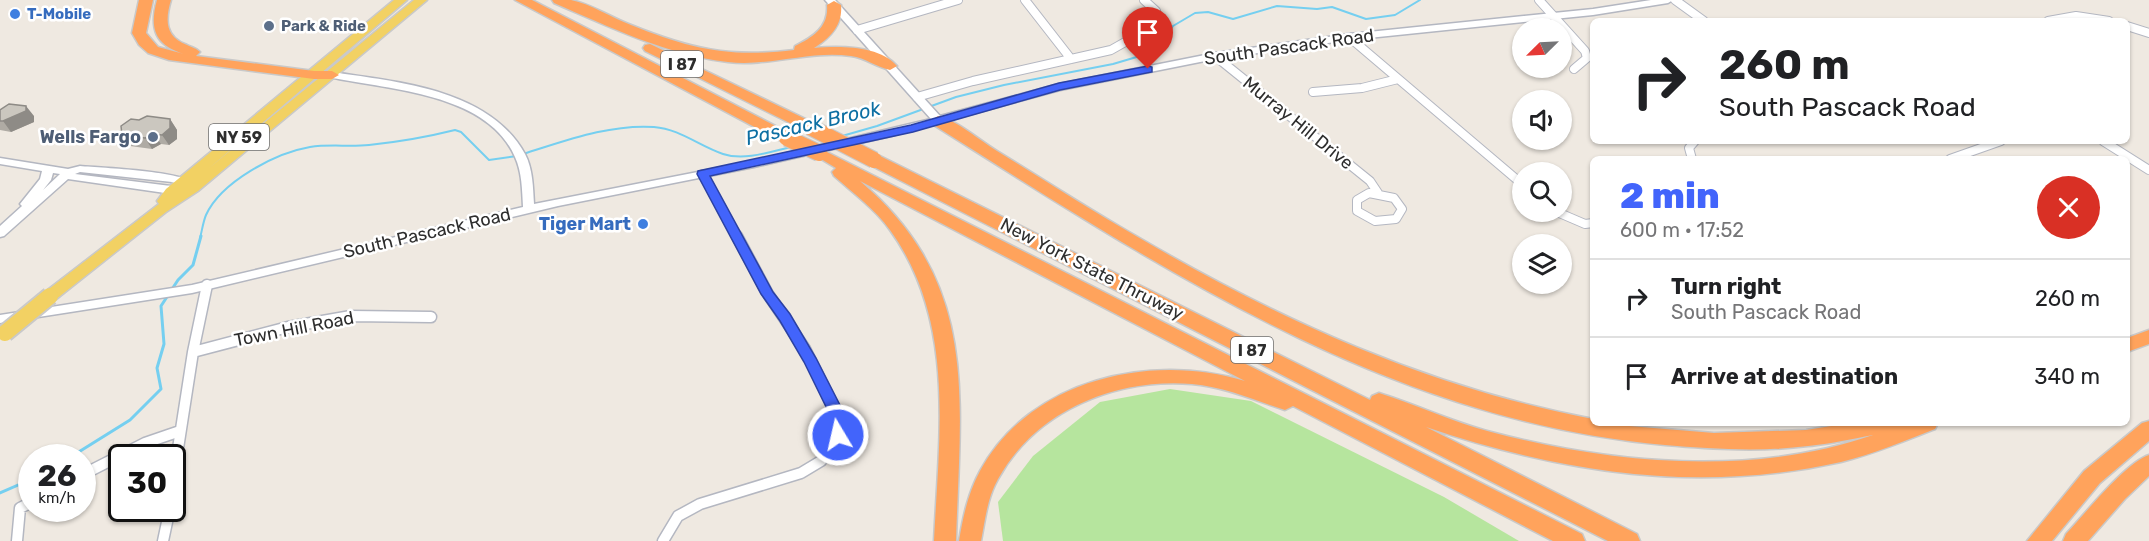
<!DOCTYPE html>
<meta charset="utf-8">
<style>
:root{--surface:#fff;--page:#f6f6f6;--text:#202124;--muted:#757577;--line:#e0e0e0;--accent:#4264fb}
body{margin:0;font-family:Rubik,sans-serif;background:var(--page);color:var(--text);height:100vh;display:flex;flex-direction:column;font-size:22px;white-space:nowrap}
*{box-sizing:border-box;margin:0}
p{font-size:20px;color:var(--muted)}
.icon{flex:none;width:33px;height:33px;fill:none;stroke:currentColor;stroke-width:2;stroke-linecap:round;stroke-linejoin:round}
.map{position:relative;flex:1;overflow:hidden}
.panel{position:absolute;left:1590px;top:156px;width:540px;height:270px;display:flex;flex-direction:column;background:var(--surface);border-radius:9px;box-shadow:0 2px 4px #0004}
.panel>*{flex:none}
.guide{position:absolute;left:1590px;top:18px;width:540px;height:126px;border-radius:9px;box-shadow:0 2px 4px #0004;background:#fff;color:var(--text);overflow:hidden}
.needle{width:39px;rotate:246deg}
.fabs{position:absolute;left:1512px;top:18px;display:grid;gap:12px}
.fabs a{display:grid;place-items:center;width:60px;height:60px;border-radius:50%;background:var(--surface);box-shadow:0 2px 4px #0004;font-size:30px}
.speed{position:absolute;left:18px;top:444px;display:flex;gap:12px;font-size:30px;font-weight:700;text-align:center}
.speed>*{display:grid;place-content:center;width:78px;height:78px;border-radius:50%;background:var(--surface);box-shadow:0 2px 4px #0004;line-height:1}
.speed small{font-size:15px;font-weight:400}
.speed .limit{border:3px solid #111;border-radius:9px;background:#fff;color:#111}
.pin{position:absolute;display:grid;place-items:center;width:51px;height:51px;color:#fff;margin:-62px -26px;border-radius:50% 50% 50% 0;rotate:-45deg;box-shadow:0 0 6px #0007}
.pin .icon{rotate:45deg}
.me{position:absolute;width:66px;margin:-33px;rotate:351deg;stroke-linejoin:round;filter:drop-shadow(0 0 4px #0008)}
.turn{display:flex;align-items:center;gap:21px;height:126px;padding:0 30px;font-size:27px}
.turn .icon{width:78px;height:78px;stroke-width:2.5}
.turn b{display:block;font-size:42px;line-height:51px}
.round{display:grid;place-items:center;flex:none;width:63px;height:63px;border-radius:32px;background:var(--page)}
.overview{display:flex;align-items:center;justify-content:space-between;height:102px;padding:0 30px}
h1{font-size:36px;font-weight:800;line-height:45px;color:var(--accent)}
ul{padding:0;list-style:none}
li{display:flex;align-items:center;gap:18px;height:78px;padding:0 30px;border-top:2px solid var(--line)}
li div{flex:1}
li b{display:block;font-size:22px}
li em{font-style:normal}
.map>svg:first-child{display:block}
.green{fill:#b6e59e}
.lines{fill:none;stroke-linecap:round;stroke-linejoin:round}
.stream-far1{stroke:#75cff0;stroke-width:2}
.stream{stroke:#75cff0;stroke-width:3}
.minor-far1-casing{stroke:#b4b7c1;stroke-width:10}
.minor-casing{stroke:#b4b7c1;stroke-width:13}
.tertiary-casing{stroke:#b4b7c1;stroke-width:3}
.primary-casing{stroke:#c9c9c9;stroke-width:3}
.motorway-casing{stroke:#c9c9c9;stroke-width:3}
.minor-far1{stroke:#fff;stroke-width:8}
.minor{stroke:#fff;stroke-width:10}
.tertiary{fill:#fff;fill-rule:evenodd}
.primary{fill:#f2d163;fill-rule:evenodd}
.motorway{fill:#ffa35c;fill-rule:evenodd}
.primary-bridge-casing{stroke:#c9c9c9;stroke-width:20;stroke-linecap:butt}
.motorway-bridge-casing{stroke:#c9c9c9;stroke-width:18;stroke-linecap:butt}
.primary-bridge{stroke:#f2d163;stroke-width:16}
.motorway-bridge{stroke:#ffa35c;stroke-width:16}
.wall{fill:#afaba4}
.shaded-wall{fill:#8e8b86}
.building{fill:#cbc7bf;stroke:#8e8b86;stroke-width:1.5}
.route{fill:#4264fb;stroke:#2b41a3;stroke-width:1.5}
.shop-dot{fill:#3f7fe0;stroke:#fff;stroke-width:2}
.service-dot{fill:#5c6f8a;stroke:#fff;stroke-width:2}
.labels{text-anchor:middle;stroke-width:5;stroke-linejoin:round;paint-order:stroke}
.far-shop-label{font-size:15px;font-weight:bold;fill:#366cbe;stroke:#fff;text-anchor:start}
.far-service-label{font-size:15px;font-weight:bold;fill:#4e5e75;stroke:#fff;text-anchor:start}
.shield{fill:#fff;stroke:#6d6d6d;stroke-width:1.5}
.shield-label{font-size:16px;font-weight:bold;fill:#2e2e2e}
.street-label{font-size:18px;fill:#2e2e2e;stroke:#fff}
.service-label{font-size:18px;font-weight:bold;fill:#4e5e75;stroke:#fff;text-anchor:end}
.shop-label{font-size:18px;font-weight:bold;fill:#366cbe;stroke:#fff;text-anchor:end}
.water-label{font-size:20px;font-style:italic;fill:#0d6fa3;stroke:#fff}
</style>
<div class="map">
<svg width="2149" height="541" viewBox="0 0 2149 541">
<rect width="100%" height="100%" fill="#efe9e1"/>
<path class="green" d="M1170,389L1251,401L1444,497L1519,541H1003L998,502L1033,456L1100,402Z"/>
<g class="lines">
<path class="stream-far1" d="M842,136L877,126L956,97L1004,85L1113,64L1140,56L1158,44L1173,26L1195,13L1208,12L1233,19L1277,6L1317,9L1332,7L1366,19L1395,15L1420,0
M523,154C565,141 609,124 654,127C680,129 699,146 723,154C744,161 770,152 791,147
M200,238C202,231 203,222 206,215C221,182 275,153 310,147C329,144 350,147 369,145C398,142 427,137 455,130L461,132L489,160L517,156"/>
<path class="stream" d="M69,458L130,420L161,389L157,368L164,344L161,306L178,280L193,265L201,236
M0,493L32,479"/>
<g class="minor-far1-casing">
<path id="minor-far1" d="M1025,0L1071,59
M1539,0L1585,51L1587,58L1574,69
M1675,0L1704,21
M2048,21L2076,16L2109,21
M2127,26L2149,33
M857,30L958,0
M1349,37L1522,184
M1215,56L1370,181L1378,193
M1313,92L1362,88L1398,79
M917,97L973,81L1111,50L1141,33L1151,23L1156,11L1144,0
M2103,141L2149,170
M1692,159L1689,148L1695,141
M1950,159L2001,141
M703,174L737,238
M1369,193L1394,198L1402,209L1396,219L1375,221L1357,211V200Z
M1557,212L1585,224L1593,223"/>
</g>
<g class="minor-casing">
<path id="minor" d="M193,352L288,327L351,316L431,317
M82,475L145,443L180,431
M172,487L193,352L207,285
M17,541L20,508L32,502
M163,541L170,508
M663,541L678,516L700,504L801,473L821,461L838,435L837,413L805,349L768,294L737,236"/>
</g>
<g class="tertiary-casing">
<path id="tertiary" d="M825,0H835L940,116L1059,84L1215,53L1349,34L1593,9L1651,0H1673L1668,3L1593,15L1349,40L1215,59L1060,90L891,136L754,167L558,206L192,293L0,323V315L192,285L523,207C522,190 522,172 515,157C487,92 387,90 329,77L327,75L332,72C398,82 489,89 525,154C533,169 533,188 534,204L754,161L931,119Z
M0,158L68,169L80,166C103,168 184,171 198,185L192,188L172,182L80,172L75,174L179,187L185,191L179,195L68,179L4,236L0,237V226L22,206L20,204L40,179L42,171L0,164ZM53,173L60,174L43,190L51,180Z"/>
</g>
<g class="primary-casing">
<path id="primary" d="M394,0H407L208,169L414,0H427L198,191L166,212L55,300H45L42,296L45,292L159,204L157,201L166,189Z"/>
</g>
<g class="motorway-casing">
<path id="motorway" d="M139,0H153L146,33L158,47L184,54C155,45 149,29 157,0H171C165,20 165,37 187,45C193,48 196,48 200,52L196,56L314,71H332L339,75L332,79H314L169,60L148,53L139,45L132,33Z
M515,0H532L793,135L795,138L787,143L781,141Z
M552,0C558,0 565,0 571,0C591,4 612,18 631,25C690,49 730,58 794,50L795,46C813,37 829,27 827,5L834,1L841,5C843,25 830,38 814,48C839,46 879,45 897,66L890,70C876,67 866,58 851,56C810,50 769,67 728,62C667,55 610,27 554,3Z
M650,44L816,124L818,127L816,130H804L645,51L643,48L645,45Z
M938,116C958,121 979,140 997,151C1043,179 1089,209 1136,236C1279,320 1430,388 1593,419V423L1714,433L1806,430L1850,423H1938L1935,429C1905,441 1873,454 1841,462C1698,494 1563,473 1426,427L1637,534L1640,541H1608L868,164L866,160L874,155L880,156L1370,400L1372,396L1379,393C1417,405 1453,422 1491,432C1613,464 1752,477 1873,435C1851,439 1830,444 1808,446C1761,452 1712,449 1665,445C1388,420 1161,268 932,124L930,121Z
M819,148L1582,534L1585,541H1553L1293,406L1285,410C1254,400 1225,387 1192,384C1116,378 1036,410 998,479C987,498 985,521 981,541H959C963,517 968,493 980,471C1030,379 1151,352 1245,381L860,181C981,284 960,399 956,541H934C939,435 956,321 890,230C875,209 853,193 834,176L832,172L836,168L811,153Z
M2149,330V344L2127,352V338Z
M2149,421V441L2100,483L2052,541H2027L2084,471L2142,423Z
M2149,455V476L2125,499L2088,541H2063L2066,534C2085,514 2125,463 2149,455Z"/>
</g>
<use href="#minor-far1" class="minor-far1"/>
<use href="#minor" class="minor"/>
<use href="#tertiary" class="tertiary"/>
<use href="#primary" class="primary"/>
<use href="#motorway" class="motorway"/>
<g class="primary-bridge-casing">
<path id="primary-bridge" d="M5,333L50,296"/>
</g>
<g class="motorway-bridge-casing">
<path id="motorway-bridge" d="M810,127L874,160
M787,138L819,153"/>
</g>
<use href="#primary-bridge" class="primary-bridge"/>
<use href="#motorway-bridge" class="motorway-bridge"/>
</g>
<path class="wall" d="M0,110L34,116V122L11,132L0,130Z
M170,119L177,130V139L169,145L161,144L152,149L130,146L122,135L139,120Z"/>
<path class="shaded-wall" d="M26,106L34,116V122L11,132L3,121Z
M170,119L177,130V139L169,145L162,135Z
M154,134L161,144L152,149L145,138Z"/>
<path class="building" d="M9,104L26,106V111L3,121H0V110Z
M147,116L170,119V128L162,135L154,134L145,138L122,135L121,126L131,119L139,120Z"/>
<path class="route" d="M1148,66L1152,67V72L1060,90L913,132L710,176L773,292L790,314L816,358L844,413L846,435L843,440L838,442L832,440L829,413L804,362L780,321L761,294L697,174L698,171L911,125L1059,83Z"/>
<g class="shop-dot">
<circle cx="15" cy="14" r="6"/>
<circle cx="643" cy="224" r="6"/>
</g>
<g class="service-dot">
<circle cx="269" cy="26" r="6"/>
<circle cx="153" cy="137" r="6"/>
</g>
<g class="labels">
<g class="far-shop-label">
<text x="27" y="19">T-Mobile</text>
</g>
<g class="far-service-label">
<text x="281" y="31">Park &amp; Ride</text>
</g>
<g class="shield">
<rect x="661" y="51" width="42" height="26" rx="4.5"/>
<rect x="209" y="124" width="60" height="26" rx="4.5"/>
<rect x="1231" y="337" width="42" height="26" rx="4.5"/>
</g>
<g class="shield-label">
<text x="682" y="70">I 87</text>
<text x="239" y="143">NY 59</text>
<text x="1252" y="356">I 87</text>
</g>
<g class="street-label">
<text transform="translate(1289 47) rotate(-8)" y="6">South Pascack Road</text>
<text transform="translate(1298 123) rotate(39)" y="6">Murray Hill Drive</text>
<text transform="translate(427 233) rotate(-13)" y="6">South Pascack Road</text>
<text transform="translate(1092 269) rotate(27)" y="6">New York State Thruway</text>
<text transform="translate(294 329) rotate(-11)" y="6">Town Hill Road</text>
</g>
<g class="service-label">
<text x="141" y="143">Wells Fargo</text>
</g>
<g class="shop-label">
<text x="631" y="230">Tiger Mart</text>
</g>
<g class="water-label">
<text transform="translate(813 123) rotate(-13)" y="7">Pascack Brook</text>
</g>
</g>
</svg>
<div class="fabs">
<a><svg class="needle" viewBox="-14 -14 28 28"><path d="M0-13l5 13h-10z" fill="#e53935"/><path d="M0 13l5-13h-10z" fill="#757577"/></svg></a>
<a><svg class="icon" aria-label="sound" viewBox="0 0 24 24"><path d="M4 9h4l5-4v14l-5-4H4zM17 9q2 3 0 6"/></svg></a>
<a><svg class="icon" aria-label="search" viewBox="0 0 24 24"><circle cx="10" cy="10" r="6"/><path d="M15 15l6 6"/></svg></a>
<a><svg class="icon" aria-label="layers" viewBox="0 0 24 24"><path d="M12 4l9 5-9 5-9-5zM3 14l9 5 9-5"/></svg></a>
</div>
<div class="speed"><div>26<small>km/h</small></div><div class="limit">30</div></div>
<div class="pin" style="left:1148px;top:69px;background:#d93025"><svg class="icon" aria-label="arrive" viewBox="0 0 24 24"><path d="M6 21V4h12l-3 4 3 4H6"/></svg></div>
<svg class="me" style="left:838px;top:435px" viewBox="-20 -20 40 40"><circle r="17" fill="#4264fb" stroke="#fff" stroke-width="3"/><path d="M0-11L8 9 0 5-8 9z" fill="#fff"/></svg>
<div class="guide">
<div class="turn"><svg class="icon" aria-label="right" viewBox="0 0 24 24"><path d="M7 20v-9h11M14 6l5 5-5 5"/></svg><div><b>260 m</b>South Pascack Road</div></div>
</div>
<section class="panel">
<div class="overview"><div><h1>2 min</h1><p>600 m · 17:52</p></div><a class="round" style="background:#d93025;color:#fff"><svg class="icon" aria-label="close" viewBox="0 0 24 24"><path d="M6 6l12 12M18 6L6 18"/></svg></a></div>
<ul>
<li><svg class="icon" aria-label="right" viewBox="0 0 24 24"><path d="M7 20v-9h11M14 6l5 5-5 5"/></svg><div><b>Turn right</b><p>South Pascack Road</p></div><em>260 m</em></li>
<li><svg class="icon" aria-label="arrive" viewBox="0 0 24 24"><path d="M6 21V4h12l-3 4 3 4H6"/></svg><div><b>Arrive at destination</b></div><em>340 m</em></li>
</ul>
</section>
</div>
